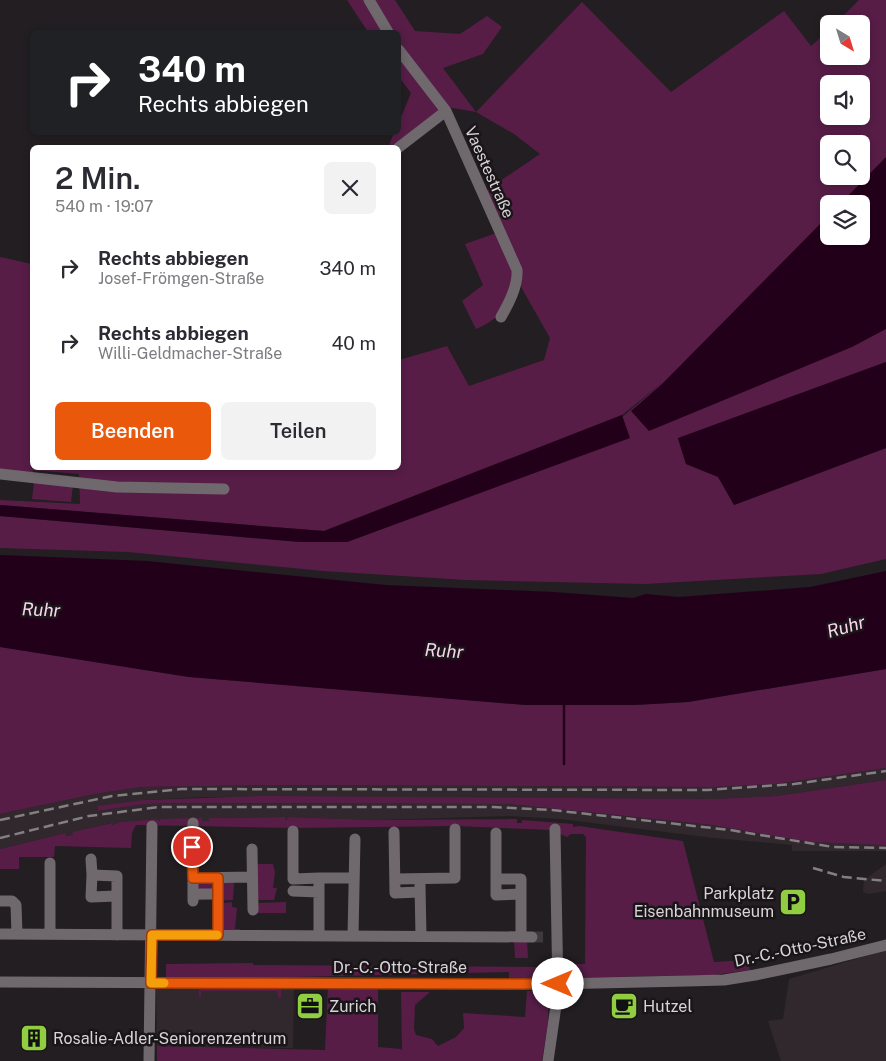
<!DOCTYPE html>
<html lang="de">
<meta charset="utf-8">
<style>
:root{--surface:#fff;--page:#f2f2f3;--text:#2b2b33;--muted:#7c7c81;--accent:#ea580c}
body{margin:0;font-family:"Public Sans",sans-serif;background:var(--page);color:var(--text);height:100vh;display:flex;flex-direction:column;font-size:19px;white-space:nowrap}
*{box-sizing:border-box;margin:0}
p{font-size:16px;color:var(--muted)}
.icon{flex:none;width:28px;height:28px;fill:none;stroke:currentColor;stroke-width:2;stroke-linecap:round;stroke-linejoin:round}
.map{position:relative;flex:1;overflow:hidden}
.side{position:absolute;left:30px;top:145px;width:371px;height:325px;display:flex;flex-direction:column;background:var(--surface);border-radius:8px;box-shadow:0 2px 8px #0003}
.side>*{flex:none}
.banner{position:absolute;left:30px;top:30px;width:371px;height:105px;border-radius:8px;box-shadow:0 2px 8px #0003;background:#202124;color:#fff;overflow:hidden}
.needle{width:32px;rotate:142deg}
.tools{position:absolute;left:820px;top:15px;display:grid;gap:10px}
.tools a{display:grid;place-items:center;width:50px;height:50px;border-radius:8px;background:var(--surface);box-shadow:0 2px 8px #0003;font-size:25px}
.pin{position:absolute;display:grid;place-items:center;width:42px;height:42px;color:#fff;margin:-21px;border:2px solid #fff;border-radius:50%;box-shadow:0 1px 5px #0007}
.me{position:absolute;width:55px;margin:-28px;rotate:270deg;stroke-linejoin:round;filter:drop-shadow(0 0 4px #0008)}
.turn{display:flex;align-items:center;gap:18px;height:105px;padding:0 25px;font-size:22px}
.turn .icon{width:65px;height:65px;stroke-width:2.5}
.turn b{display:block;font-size:35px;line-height:42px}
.round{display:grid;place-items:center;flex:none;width:52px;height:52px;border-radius:8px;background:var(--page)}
.headline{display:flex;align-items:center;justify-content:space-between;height:85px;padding:0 25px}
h1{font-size:30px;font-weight:600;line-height:38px}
.button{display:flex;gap:10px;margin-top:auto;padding:10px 25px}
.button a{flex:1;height:58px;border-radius:8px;background:var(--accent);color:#fff;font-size:20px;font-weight:600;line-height:58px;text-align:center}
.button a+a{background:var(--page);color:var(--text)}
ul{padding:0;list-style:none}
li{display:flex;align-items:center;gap:15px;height:75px;padding:0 25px}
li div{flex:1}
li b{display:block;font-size:19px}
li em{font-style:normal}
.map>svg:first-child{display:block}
.built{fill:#31282d}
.green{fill:#571d47;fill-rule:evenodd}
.water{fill:#23001a}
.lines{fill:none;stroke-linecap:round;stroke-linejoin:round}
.stream{stroke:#23001a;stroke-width:2.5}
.minor-tunnel{stroke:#3e393c;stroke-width:11;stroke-dasharray:11 5.5;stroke-linecap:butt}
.minor{stroke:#6f696d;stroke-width:11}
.rail{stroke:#847f82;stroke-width:2.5;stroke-dasharray:10 5;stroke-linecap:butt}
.route-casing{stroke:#983908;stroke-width:12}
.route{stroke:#ea580c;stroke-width:9}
.slow{stroke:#f59e0b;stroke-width:9}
.labels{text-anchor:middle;stroke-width:5;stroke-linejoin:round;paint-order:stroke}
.street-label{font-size:16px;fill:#d9d5d7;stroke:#1a1518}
.poi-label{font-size:16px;fill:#d9d5d7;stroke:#1a1518;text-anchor:start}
.water-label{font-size:18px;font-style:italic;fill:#fbd4ed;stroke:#1a1518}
</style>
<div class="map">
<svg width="886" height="1061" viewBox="0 0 886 1061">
<rect width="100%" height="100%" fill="#231e21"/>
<path class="built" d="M886,768V780L776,796L714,799L204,797L144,800L98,807V811L145,804L199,803L509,804L712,825L810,842L886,845V851H792V845L714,838L560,819L509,816L376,820L288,817V820H285L284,817L210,818L209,821H202V819H160V821L156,819L120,822L112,825L111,823L73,832V835L66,836L65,833L0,849V814L95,794L142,787L266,785L712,787L775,784Z
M886,864V891L868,894L863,892L864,880Z
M886,950V1061H781L768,1021L783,1019L789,979Z
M294,987L293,1048L157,1046L156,988Z"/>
<path class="green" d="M347,0H395L415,31L460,34L487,16L502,27L483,54L443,68L476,112L582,2L671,92L784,11L811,46L829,30V56H861V24H835L859,0H886V362L678,439L686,464L719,477L734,505L886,448V559L821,574L645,584L466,580L323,571L128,552L0,548V516L300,542H347L449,504L620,419L664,381L622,415L324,531L0,505V500L80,504L79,474L33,470L32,475L0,471V257L32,264V468H399V360L447,346L469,386L544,360L550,338L516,278C507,304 503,318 476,329L462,301L483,285L465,244L502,231L484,192L540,154L514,134L476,112L447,107L397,147H384L389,145L394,133L399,132V122L411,93L399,77V32H368ZM829,84H861V116H829ZM829,144H861V176H829ZM829,204H861V236H829Z
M34,482L73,485L71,502L32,499Z
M0,647L189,677L526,705H634L688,702L886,669V768L775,784L712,787L266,785L142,787L95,794L0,814Z
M886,780V845H882L810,842L712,825L509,804L199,803L145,804L98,811V806L144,800L265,796L714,799L776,796Z
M285,817V820H287L288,817L376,820L517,819V823H522V820L573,824V827L579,826L683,841L714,962L748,960L750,970L714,975L561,978V964H585L586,837L583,834H571L567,837L551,830L456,826L294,828L136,825L132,833L131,848L55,846L54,857H19V869H0V849L65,833L66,836L73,835L72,832L112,823V825L120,822L156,819L160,821V819L202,818V821H209V818Z
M257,864H273L275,872L273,888H277L274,900H255Z
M223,881L234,883L233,900L213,901L211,899L193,901L196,883Z
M232,902V907L237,908L235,929H240L239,933L224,934L223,903Z
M286,902V913H256V903Z
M514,939H527L528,958H515Z
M253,963V965L546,967L547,971H550C543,982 521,978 509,979V972L253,978L166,977V964Z
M328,986L378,987V1047L401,1049L402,1051L401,992H430L415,1005L414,1029L416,1035L432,1039L438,1046L456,1037L464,1028L463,1013L525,1017L527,991H549L548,1022L542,1061H157V1046L325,1050Z
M199,989H281V998L278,997L277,991H201V997H199Z"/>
<path class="water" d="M886,157V329L852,347L649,431L631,411L662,384L829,215V236H861V204H840Z
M886,362V448L734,505L718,477L686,464L678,438Z
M622,415L630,438L347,542H300L0,516V505L324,531Z
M0,555L147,561L386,585L554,592L633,598L646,594L678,597L810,587L886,571V669L688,702L634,705H526L189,677L0,647Z"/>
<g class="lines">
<path class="stream" d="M564,703V764"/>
<path class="minor-tunnel" d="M532,937H548"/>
<path class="minor" d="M369,0L388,32
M399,50L446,111L517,270C518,286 509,303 501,317
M398,148L446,111
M0,474L117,487L224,489
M193,823V901
M293,831V879L319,878V935
M394,832L395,893L420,892
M496,833V895L521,894
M252,849L253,910
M91,859L92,875L117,876V935
M92,875L91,897L117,896
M193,878L252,877
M319,878H354
M395,879L455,878V829
M496,879H521V936
M420,885L421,936
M293,891L319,892
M200,894H218
M0,901H12L16,905L17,934
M0,934L532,937
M50,934V863
M218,935V878
M353,936L355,839
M0,982L552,984L687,981L724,980L755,975L831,959L886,945
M149,1061L152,826
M548,1061L558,992L555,829"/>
<path class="rail" d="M0,820L112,796L181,789L707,790L794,784L886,771
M0,838L89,816L159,807H493L552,810L730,830L833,847L886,848
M813,868L844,877L886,881"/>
</g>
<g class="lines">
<g class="route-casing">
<path id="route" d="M192,847L193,878H218V935H152L151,983L558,984"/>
</g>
<use href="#route" class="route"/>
<path class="slow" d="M164,983H151L152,935H217"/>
</g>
<defs>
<g id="parking-square" transform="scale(1.4375)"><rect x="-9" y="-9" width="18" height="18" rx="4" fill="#90cd40" stroke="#1a1518"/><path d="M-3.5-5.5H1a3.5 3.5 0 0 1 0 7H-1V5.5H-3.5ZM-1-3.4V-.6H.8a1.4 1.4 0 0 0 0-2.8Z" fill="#111"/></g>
<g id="office-square" transform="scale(1.4375)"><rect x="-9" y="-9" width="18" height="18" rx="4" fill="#90cd40" stroke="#1a1518"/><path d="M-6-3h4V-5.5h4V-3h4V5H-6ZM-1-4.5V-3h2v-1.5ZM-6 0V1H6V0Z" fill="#111"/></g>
<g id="cafe-square" transform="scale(1.4375)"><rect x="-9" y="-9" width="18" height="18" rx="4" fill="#90cd40" stroke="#1a1518"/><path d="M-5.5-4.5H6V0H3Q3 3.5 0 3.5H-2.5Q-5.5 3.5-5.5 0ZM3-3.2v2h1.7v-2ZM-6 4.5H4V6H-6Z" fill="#111"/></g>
<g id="building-square" transform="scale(1.4375)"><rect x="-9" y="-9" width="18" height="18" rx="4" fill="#90cd40" stroke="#1a1518"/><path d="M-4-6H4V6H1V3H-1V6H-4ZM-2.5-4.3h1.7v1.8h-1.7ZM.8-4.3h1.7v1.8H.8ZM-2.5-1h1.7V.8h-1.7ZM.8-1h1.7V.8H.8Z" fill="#111"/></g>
</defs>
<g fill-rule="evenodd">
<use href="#parking-square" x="793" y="902"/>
<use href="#office-square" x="310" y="1006"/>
<use href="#cafe-square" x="624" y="1006"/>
<use href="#building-square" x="34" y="1038"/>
</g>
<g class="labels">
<g class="street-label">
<text transform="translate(490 172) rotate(66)" y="6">Vaestestraße</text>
<text transform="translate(800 947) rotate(-12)" y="6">Dr.-C.-Otto-Straße</text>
<text x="400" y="973">Dr.-C.-Otto-Straße</text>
</g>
<g class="poi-label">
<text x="774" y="899" text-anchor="end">Parkplatz<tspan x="774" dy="18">Eisenbahnmuseum</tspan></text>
<text x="329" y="1012">Zurich</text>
<text x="643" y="1012">Hutzel</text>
<text x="53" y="1044">Rosalie-Adler-Seniorenzentrum</text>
</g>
<g class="water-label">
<text transform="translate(41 610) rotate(2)" y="6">Ruhr</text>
<text transform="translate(846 627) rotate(-16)" y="6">Ruhr</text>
<text transform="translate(444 651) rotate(4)" y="6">Ruhr</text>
</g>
</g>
</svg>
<div class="tools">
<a><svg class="needle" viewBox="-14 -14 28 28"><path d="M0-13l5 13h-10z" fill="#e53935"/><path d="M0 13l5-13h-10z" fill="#7c7c81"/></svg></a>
<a><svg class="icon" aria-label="sound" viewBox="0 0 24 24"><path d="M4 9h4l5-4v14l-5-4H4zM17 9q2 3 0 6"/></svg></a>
<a><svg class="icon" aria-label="search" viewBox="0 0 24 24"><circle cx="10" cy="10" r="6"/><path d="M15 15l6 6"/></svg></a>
<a><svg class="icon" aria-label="layers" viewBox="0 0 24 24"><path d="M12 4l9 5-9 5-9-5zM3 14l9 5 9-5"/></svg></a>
</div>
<div class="pin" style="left:192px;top:847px;background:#d93025"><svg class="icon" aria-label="arrive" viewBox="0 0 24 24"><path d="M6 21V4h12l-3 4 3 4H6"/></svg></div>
<svg class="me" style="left:558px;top:984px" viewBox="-20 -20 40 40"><circle r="19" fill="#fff"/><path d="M0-13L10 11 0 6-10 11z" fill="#ea580c"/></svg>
<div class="banner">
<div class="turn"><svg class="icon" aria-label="right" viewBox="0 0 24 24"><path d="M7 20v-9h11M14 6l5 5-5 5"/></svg><div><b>340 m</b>Rechts abbiegen</div></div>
</div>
<section class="side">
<div class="headline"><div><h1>2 Min.</h1><p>540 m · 19:07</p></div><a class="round"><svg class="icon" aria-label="close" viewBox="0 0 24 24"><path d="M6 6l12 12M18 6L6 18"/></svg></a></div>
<ul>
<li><svg class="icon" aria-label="right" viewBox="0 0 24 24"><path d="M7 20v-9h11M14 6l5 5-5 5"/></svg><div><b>Rechts abbiegen</b><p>Josef-Frömgen-Straße</p></div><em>340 m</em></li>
<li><svg class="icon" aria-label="right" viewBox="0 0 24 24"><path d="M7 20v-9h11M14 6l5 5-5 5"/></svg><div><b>Rechts abbiegen</b><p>Willi-Geldmacher-Straße</p></div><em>40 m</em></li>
</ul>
<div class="button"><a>Beenden</a><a>Teilen</a></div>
</section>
</div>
